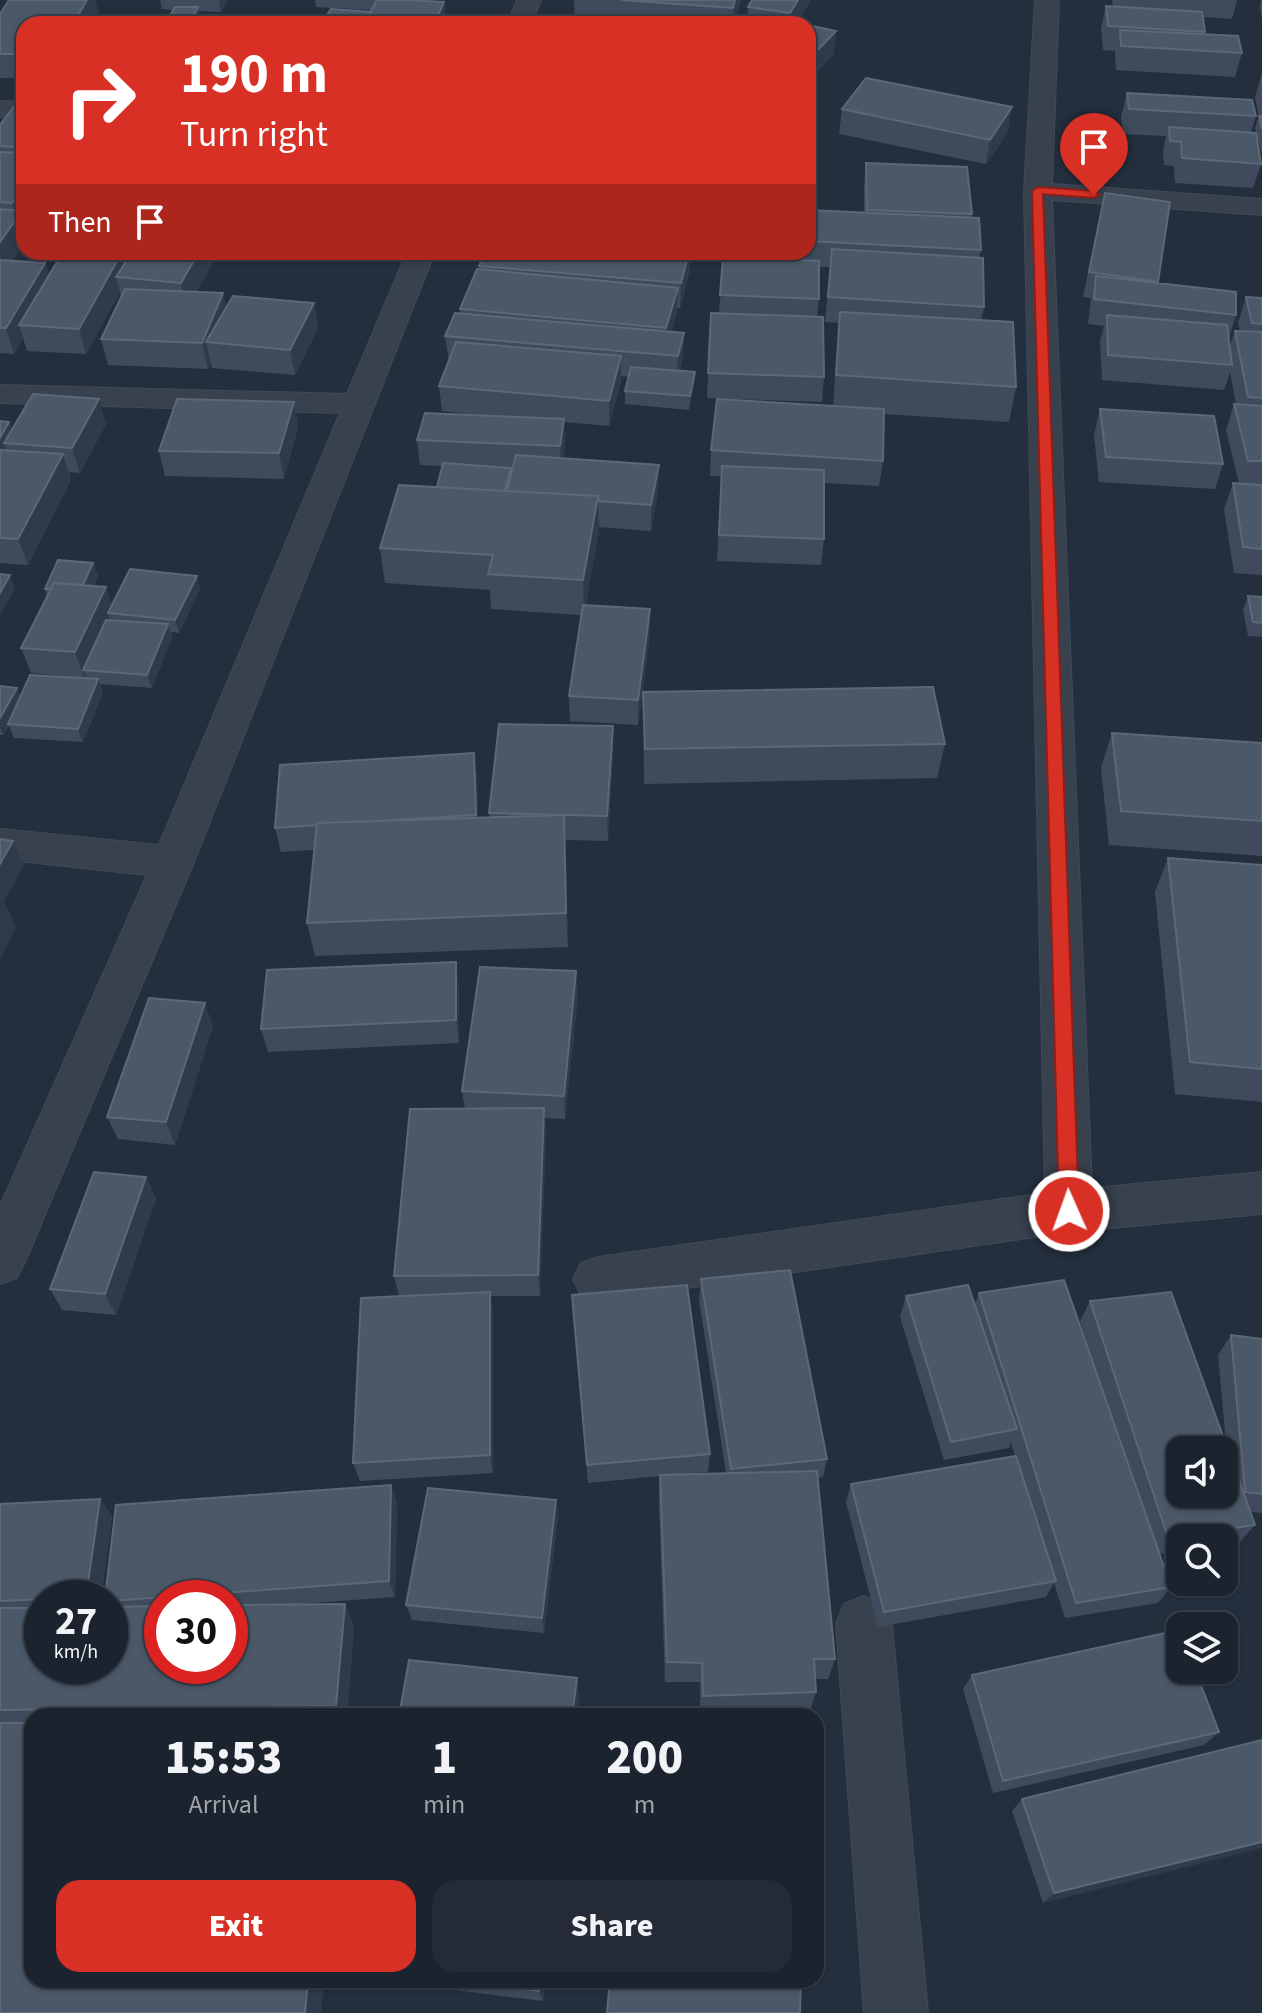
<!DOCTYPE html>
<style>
:root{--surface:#1b232e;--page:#242b36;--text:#f1f3f6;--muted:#a0a4aa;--line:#39404a;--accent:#d93025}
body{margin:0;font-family:"Source Sans 3",sans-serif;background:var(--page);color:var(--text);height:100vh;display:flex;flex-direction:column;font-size:30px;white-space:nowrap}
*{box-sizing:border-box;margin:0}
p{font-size:26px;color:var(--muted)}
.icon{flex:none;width:44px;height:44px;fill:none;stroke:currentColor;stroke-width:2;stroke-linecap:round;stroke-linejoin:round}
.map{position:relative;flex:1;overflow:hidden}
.sheet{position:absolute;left:24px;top:1708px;width:800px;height:280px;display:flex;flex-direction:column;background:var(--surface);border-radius:24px;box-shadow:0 2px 6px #0004,0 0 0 2px var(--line)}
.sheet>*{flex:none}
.guide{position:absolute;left:16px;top:16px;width:800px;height:244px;border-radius:24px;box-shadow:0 2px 6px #0004,0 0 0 2px var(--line);background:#d93025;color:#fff;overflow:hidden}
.fabs{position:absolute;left:1166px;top:1436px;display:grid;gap:16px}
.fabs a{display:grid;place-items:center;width:72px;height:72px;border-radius:16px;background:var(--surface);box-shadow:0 2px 6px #0004,0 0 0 2px var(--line);font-size:40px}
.speed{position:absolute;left:24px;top:1580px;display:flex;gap:16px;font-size:40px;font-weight:700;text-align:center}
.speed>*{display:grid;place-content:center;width:104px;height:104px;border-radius:50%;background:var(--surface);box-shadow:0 2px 6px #0004,0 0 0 2px var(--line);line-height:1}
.speed small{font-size:20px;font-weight:400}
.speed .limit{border:12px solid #d22;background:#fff;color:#111}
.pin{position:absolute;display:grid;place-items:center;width:68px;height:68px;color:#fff;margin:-82px -34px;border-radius:50% 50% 50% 0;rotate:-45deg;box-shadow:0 0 8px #0007}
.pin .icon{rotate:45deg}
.me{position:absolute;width:88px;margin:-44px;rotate:358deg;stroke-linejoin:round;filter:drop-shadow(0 0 6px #0008)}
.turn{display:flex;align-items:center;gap:28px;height:168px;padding:0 32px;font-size:36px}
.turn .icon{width:104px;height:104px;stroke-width:2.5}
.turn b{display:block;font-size:56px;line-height:68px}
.then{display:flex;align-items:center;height:76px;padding:0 32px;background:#0003;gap:16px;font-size:30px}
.eta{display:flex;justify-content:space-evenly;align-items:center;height:136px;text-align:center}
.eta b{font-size:48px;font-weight:800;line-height:56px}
.primary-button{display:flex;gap:16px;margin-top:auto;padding:16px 32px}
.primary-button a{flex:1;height:92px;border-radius:24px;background:var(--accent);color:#fff;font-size:32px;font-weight:800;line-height:92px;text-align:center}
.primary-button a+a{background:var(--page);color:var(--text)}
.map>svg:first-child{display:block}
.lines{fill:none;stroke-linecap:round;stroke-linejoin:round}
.minor-casing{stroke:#414a57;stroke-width:2}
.minor{fill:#38414e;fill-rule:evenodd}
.wall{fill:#3f4b5c;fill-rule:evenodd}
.shaded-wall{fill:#2f3b4b}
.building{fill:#4b5868;stroke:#5c6777;stroke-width:2;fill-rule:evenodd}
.route{fill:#d93025;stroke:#8d1f18;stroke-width:2}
</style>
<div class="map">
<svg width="1262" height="2013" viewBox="0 0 1262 2013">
<rect width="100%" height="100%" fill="#242f3e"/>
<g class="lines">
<g class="minor-casing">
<path id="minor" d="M517,0H541L531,24H507Z
M1035,0H1059L1052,184L1262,199V215L1052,200L1092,1188L1262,1172V1214L1069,1232L598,1301L581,1295L573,1279L581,1263L598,1257L1045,1193L1024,191Z
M0,101L24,102V118L0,117Z
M407,252H435L194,862L25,1262L17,1278L0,1284V1206L147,875L0,859V829L159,845L340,413L0,403V385L347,394Z
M864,1596L884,1604L892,1624L928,2013H864L836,1624L844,1604Z"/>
</g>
<use href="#minor" class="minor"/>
</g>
<path class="wall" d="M9,0H95L98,12L95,19L24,24V78H0V14Z
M160,0H228L221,12L199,11L200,20L173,10L162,9Z
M315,0H408L444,2L446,24H321L371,12V10L316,7Z
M574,0H741L734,24H631L580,20L575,19Z
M1112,0H1237L1232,19L1203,17L1205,35L1242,53L1235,77L1116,70L1115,51L1103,50L1101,29L1106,6H1113Z
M1261,0H1262V19L1260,7Z
M810,1L797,23L803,24H747L748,7Z
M1262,73V155L1255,128L1259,116L1255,97Z
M1127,93L1256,116L1251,132L1261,164L1253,188L1175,183L1174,166L1164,165L1163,151L1166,136L1123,134L1121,117Z
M24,105V244L12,261L45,263L49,275L218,254L196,292L223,293L226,308L314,303L318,328L295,375L212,368L211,363L208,369L108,365L101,339L121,298L120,292L86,354L27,351L23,338L14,354L0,353V125Z
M842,109L1008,132L986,164L839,134Z
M866,163L972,214L971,218L981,250L979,258L984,307L981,321L1016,387L1009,422L884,414L883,461L879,486L824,483V539L821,565L717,561L722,476H710L711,450L833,406L839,323L825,322L830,267H819V299L817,317L824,377L822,402L707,398L711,313L719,314L723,262L717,261V252H808V210L864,213V187Z
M1105,193L1170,202L1157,283L1236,315L1229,338L1230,346L1235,331H1240L1238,323L1246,297L1262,298V575L1234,573L1224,509L1233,483H1239L1226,430L1234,404H1236L1230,372L1224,390L1102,380L1100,341L1104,326L1088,324L1091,298L1083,297Z
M485,252H690V270L680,308H677L672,332L683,358L680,370L695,372L694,385L689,410L625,404V391L628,377L621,376V382L609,426L564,422L565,445L563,458L658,491L651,531L598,527L586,606L650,634L638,725L570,721L569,696L581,615L491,609L490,590L385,583L380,548L437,487L443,466L420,465L417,440L489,416L442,411L439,386L449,362L445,336L460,314V309L480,269L479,266Z
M294,402L298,427L284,479L165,476L159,451Z
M1100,409L1223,464L1215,489L1099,482L1094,435Z
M0,421L9,422L12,430L106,424L80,473L69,472L71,480L28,565L0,563Z
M93,563L98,576L93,586L106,587L112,606L200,589L179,633L171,632L172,638L152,688L100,684L103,692L83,742L14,738L9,726L3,735H0V686L17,688L20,697L86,678L85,675L84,678L31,673L21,648L47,596L45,589Z
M1248,596L1262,597V637L1248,636L1243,610Z
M643,692L945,744L937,778L644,784Z
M613,726V752L608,841L565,840L568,947L315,956L307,923L314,850L281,852L275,828L474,753L477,778L478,818L490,817L489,813Z
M1112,733L1262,743V856L1109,845L1101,768Z
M1168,858L1262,865V1102L1175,1094L1155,892Z
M459,986V1043L268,1052L261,1029Z
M578,995L565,1119L545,1118L546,1131L540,1296H490L493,1312V1473L360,1481L353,1463L399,1296L394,1276L465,1109L462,1091Z
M213,1026L175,1145L118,1139L107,1117Z
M146,1177L156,1199L116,1315L62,1310L50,1289Z
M701,1279L827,1459L823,1477L818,1478L835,1659L828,1679H815L816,1692L810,1711L700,1714V1682H665L659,1500L660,1476L588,1483L574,1315L710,1454L708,1472L681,1474L726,1473L699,1300Z
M979,1293L1098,1379L1080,1321L1090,1301L1226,1443L1218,1355L1231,1335L1262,1339V1513L1250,1512L1255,1525L1240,1542L1224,1544V1538H1180V1551L1159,1554L1171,1587L1158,1603L1065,1618L1054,1583L1046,1597L878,1627L846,1502L851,1484L1015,1456L1011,1442L1009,1448L944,1460L900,1317L906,1296L975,1304Z
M391,1485L397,1503L395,1597L284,1605L354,1625L347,1716H32V1980H324L321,2013H0V1504L100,1499L112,1516L101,1598H42V1666H110V1598ZM162,1598H230V1666H162Z
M558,1517L544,1633L412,1620L406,1605Z
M972,1675L1219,1732L1204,1745L993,1793L963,1689Z
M1262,1740L1043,1903L1012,1811L1022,1799Z
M375,1980H545L543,2001Z"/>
<path class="shaded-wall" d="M87,0H95L98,12L92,24H73Z
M219,0H228L221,12Z
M735,0H741L734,24H732L733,8Z
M798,0H810L796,24H789L790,13Z
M444,2L446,24H434Z
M198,7L200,20L198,24H189Z
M836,31L834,54L808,82V60Z
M1012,107L1008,132L986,164L990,140Z
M24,186V244L1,276L0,242L17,218L12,203Z
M122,252H134L116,277L120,292L86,354L79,329Z
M199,252H218V254L187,308L181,283Z
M689,252H690V270L680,308L681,283Z
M45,263L53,288L19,325L23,338L14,354L6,328Z
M678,288L677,313L666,354V328Z
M223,293L228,318L206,342L211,363L208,369L202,343Z
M314,303L318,328L295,375L290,350Z
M684,333L683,358L677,381L678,356Z
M621,356V382L609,426V401Z
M695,372L694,385L689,410L690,396Z
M99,399L106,424L80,473L72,448Z
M294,402L298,427L284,479L279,453Z
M564,419L565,445L561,472L560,446Z
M9,422L17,444L4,443L10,461L0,479V438Z
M63,454L71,480L28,565L18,539Z
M659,465L658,491L651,531V505Z
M598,496L599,532L584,615L583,580Z
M93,563L98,576L85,605L81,591Z
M10,575L15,589L0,616V593Z
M197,576L200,589L179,633L175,620Z
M106,587L114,613H108L110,621L83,670L85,675L84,678L75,652Z
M650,609V634L638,725V700Z
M168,624L172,638L152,688L147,675Z
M98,679L103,692L83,742L78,729Z
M17,688L22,702L3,735L0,728V718Z
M613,726V752L608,841L607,816Z
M474,753L477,778L479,840L476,815Z
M564,815L566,850L568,947L566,913Z
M13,841L24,866L4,901L16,927L0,959V864Z
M456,962L459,986V1043L456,1020Z
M576,971L578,995L565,1119L564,1096Z
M205,1003L213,1026L175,1145L166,1122Z
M544,1108L546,1131L540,1296L538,1275Z
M146,1177L156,1199L116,1315L105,1294Z
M490,1292L493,1312V1473L490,1455Z
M391,1485L397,1503L395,1597L389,1581Z
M100,1499L112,1516L101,1598H87L86,1597Z
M556,1500L558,1517L544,1633L542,1618Z
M345,1604L354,1625L347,1716H342L336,1706Z
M577,1678L579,1698L577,1716H572Z
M1262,1842V1848L1043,1903L1054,1893Z
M308,1980H324L321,2013H305Z
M541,1980H545L543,2001L539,1991Z"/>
<path class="building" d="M9,0H87L73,24H24V54H0V14Z
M377,0H407L444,2L434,24H364Z
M621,0H735L733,8Z
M752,0H798L790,13L748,7Z
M1106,6L1202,12L1205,32L1108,26Z
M175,7H198L189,24H165Z
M331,9L371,12L364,24H321Z
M549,17L580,19L578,24H546Z
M94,19L151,22L150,24H90Z
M784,20L803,24H780Z
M808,25L836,31L808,60Z
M1120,30L1238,36L1242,53L1121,46Z
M866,78L1012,107L990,140L842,109Z
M1127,93L1252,100L1256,116L1129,109Z
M16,104L24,105V148L0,146V125Z
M1259,116H1262V129Z
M1169,127L1256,133L1261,164L1182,158L1181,142L1170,141Z
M0,152L24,153V186L12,203L0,202Z
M866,163L967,167L972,214L867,210Z
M1105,193L1170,202L1158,282L1089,272Z
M0,209L22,211L0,242Z
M808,210L979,218L981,250L808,241Z
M832,249L983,258L984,307L828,297Z
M63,252H122L79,329L19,325Z
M132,252H199L181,283L116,277Z
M485,252H689L681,283L479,266Z
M723,257L819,261V299L720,295Z
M0,260L45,263L6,328H0Z
M477,269L678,288L666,328L460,309Z
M1096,276L1236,292V315L1094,299Z
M125,289L223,293L202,343L101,339Z
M233,296L314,303L290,350L206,342Z
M1246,297L1262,298V324L1252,323Z
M840,312L1013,322L1016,387L836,375Z
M455,313L684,333L678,356L445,336Z
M711,313L823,317L824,377L708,373Z
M1107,315L1227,325L1232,365L1108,355Z
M1235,331L1262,332V398L1248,397Z
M456,342L621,356L609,401L439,386Z
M631,367L695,372L690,396L625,391Z
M33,394L99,399L72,448L4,443Z
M177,399L294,402L279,453L159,451Z
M717,399L884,409L883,461L711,450Z
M1234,404L1262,406V461H1248Z
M1100,409L1214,416L1223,464L1106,457Z
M425,413L564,419L560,446L417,440Z
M0,421L9,422L0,438Z
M0,450L63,454L18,539L0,538Z
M516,455L659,465L651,505L598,501V496L507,491Z
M443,463L511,468L505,491L437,487Z
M722,466L824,470V539L719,535Z
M1233,483L1262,485V549L1243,547Z
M399,485L598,496L583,580L488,574L493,555L380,548Z
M58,560L93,563L83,585L54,583L51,589H45Z
M130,569L197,576L175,620L108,613Z
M0,574L10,575L0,593Z
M54,583L106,587L75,652L21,648Z
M1248,596L1262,597V623L1253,622Z
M583,605L650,609L638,700L569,696Z
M106,620L168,624L147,675L83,670Z
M30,675L98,679L78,729L8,724Z
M0,686L17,688L0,718Z
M933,687L945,744L645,749L643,692Z
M499,724L613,726L607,816L489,813Z
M1112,733L1262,743V821L1121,811Z
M474,753L476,815L377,821L317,823V825L275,828L280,765Z
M564,815L566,913L307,923L317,823Z
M0,839L13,841L0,864Z
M1168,858L1262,865V1069L1190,1062Z
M456,962V1020L261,1029L267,970Z
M480,967L576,971L564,1096L462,1091Z
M149,998L205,1003L166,1122L107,1117Z
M544,1108L538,1275L394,1276L410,1109Z
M94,1172L146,1177L105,1294L50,1289Z
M790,1270L827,1459L731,1469L701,1279Z
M1064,1280L1171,1587L1076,1603L979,1293Z
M687,1285L710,1454L587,1465L572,1295Z
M968,1285L1017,1429L951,1442L906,1296Z
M490,1292V1455L353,1463L361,1298Z
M1171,1292L1255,1525L1168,1538L1090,1301ZM1180,1450H1224V1494H1180Z
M1231,1335L1262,1339V1494L1245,1492Z
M1016,1456L1056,1581L884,1612L851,1484Z
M817,1471L835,1659H814L816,1692L703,1696L702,1663L667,1662L660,1475Z
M391,1485L389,1581L110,1601V1598H105L116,1505Z
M428,1488L556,1500L542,1618L406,1605Z
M100,1499L86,1597L0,1601V1504Z
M345,1604L336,1706L0,1710V1608H42V1666H110V1607L162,1606V1666H230V1605Z
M1179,1630L1180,1670H1195L1219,1732L1003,1781L972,1675Z
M409,1660L577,1678L572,1716H399Z
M0,1723H32V1980H308L305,2013H0Z
M1262,1740V1842L1054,1893L1022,1799Z
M450,1980H541L539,1991Z
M610,1980H801L800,2013H607Z"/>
<path class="route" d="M1038,187L1094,191L1100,195L1094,198L1043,194L1079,1211L1076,1218L1069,1220L1062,1218L1059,1211L1032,191Z"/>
</svg>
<div class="fabs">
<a><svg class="icon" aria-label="sound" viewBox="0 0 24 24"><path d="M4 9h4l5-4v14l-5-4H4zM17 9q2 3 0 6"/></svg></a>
<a><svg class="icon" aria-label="search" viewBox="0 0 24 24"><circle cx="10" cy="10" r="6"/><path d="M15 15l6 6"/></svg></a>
<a><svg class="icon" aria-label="layers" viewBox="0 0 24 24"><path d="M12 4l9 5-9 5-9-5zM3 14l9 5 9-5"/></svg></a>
</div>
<div class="speed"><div>27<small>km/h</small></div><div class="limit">30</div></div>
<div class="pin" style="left:1094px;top:195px;background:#d93025"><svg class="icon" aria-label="arrive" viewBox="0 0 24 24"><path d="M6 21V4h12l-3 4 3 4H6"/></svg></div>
<svg class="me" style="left:1069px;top:1211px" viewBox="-20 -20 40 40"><circle r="17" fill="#d93025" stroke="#fff" stroke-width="3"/><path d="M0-11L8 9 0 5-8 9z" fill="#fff"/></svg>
<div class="guide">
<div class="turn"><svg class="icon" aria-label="right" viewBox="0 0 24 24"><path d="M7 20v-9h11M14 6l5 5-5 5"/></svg><div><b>190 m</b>Turn right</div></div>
<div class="then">Then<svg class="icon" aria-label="arrive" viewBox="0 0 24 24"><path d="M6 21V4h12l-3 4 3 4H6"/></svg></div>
</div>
<section class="sheet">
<div class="eta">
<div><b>15:53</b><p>Arrival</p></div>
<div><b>1</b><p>min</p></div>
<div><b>200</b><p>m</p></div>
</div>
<div class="primary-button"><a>Exit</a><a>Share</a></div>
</section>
</div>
